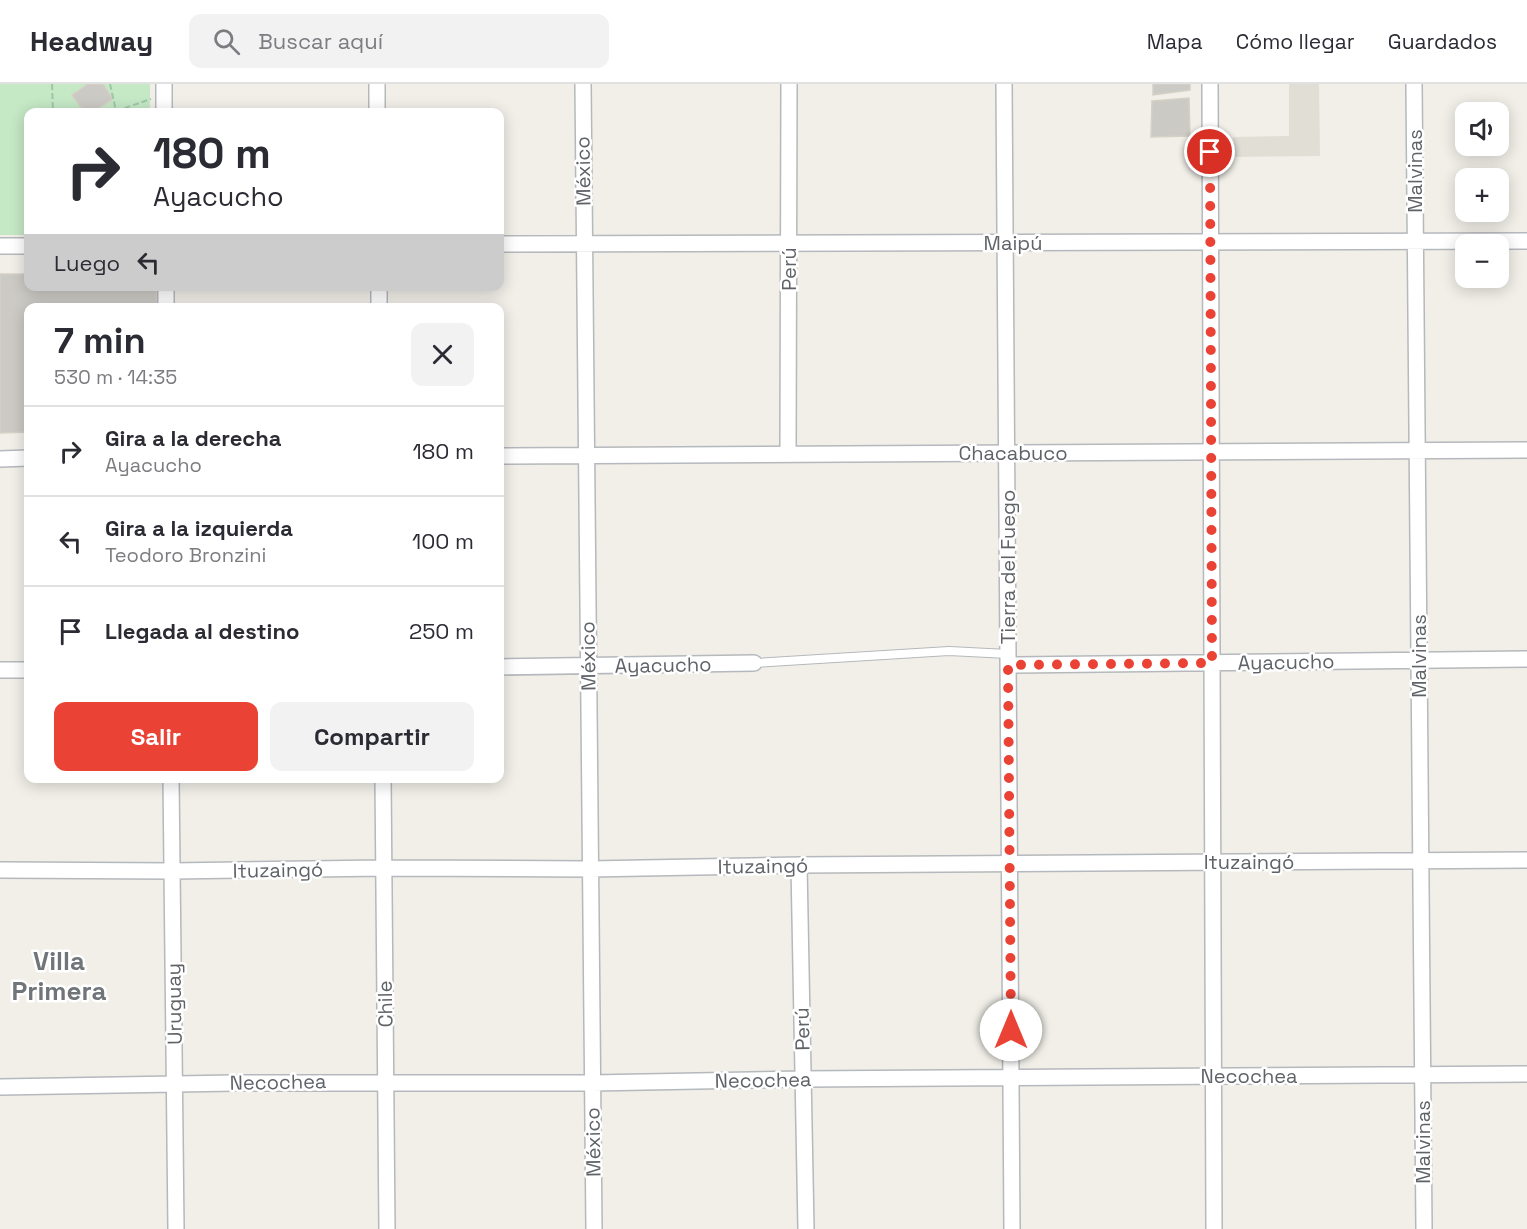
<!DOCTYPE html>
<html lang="es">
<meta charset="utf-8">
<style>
:root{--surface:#fff;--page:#f2f2f3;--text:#2b2b33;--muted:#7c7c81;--line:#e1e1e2;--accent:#ea4335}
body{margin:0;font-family:"Space Grotesk",sans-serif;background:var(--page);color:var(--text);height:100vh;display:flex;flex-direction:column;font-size:22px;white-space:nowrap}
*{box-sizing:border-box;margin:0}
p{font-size:20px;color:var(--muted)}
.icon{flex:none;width:33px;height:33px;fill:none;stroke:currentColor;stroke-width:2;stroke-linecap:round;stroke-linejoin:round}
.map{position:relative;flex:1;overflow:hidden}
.side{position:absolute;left:24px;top:219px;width:480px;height:480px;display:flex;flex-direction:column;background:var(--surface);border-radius:12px;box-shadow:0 3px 15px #0003}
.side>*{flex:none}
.guide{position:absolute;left:24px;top:24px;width:480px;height:183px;border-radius:12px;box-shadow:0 3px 15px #0003;background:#fff;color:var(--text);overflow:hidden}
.controls{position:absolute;left:1455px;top:18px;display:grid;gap:12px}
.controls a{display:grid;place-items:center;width:54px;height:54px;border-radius:12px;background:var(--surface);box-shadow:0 3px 15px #0003;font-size:30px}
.pin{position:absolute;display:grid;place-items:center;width:51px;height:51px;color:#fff;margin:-26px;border:3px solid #fff;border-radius:50%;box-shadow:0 2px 6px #0007}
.me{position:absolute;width:66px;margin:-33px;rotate:0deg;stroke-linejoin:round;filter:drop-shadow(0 0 4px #0008)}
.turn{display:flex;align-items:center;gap:21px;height:126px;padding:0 30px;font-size:27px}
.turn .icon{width:78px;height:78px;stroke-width:2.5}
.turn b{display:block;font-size:42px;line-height:51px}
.then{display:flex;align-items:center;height:57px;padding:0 30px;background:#0003;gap:12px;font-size:22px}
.round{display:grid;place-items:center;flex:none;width:63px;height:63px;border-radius:12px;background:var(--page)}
.head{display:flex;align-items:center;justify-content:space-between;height:102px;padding:0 30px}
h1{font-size:36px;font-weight:800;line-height:45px}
.cta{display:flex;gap:12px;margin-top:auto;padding:12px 30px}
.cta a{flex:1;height:69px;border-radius:12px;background:var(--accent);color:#fff;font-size:24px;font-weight:800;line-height:69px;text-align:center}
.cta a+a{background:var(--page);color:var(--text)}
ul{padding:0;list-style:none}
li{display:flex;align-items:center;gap:18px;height:90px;padding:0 30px;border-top:2px solid var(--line)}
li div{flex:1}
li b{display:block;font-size:22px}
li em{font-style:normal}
header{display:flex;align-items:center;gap:36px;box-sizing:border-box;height:84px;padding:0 30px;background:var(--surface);border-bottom:2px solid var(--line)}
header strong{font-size:28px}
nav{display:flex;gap:33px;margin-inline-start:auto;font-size:21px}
.search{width:420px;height:54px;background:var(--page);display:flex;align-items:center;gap:15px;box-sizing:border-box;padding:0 21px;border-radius:12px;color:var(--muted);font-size:22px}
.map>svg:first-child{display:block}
.education{fill:#e1ded6}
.green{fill:#c5e8c5}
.building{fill:#cccac5;stroke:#d6d1c6;stroke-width:1.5}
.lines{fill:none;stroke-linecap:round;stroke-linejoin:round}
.lane-casing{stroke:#b5b8bc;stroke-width:10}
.street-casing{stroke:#b5b8bc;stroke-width:18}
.path{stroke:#9cc7a9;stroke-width:2;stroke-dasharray:6 3;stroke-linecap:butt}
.lane{stroke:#fff;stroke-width:8}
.street{stroke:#fff;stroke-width:15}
.route{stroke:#ea4335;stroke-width:10;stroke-dasharray:0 18}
.labels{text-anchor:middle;stroke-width:5;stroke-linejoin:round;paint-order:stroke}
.street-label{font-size:20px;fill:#5f6368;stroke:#fff}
.district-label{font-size:26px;font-weight:bold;fill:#70757a;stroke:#fff}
</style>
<header>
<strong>Headway</strong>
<div class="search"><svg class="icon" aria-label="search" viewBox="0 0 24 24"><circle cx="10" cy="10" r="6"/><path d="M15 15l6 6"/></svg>Buscar aquí</div>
<nav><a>Mapa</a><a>Cómo llegar</a><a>Guardados</a></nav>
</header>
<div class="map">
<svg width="1527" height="1145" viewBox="0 0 1527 1145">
<rect width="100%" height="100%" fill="#f1efe8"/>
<path class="education" d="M1289,0H1319L1320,72L1234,73L1233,53L1289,52Z"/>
<path class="green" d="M0,0H150V28H28V151H0Z"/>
<path class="building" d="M88,0H103L113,15L93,28H84L72,11Z
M1153,0H1190V6L1153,11Z
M1189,14L1190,52L1151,53L1152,17Z
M0,190H28V202H156L157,224H28V348L0,349Z"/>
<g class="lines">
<g class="lane-casing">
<path id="lane" d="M754,579L949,567L1008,570"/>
</g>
<g class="street-casing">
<path id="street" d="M164,0V28
M377,0V28
M583,0L594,1145
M1004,0L1012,1145
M1210,0L1214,1145
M1414,0L1424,1145
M500,160L1527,157
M0,162H28
M166,202V224
M379,202V224
M788,370L789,0
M500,372L1527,366
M0,375L28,374
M1008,581L1527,575
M500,583L754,579
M0,586H28
M171,694L176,1145
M383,694L387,1145
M799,781L806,1145
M0,786L172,787L384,784L590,785L799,781L1527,776
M0,1003L235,999H592L803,995L1527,990"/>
</g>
<path class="path" d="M52,0L53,28
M110,0L116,27L113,28
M116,27L151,15"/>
<use href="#lane" class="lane"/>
<use href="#street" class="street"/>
</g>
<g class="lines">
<path class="route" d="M1011,946L1008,581L1212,579L1210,68"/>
</g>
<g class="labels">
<g class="street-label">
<text transform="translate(583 87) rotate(-91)" y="7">México</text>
<text transform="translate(1415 87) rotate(-90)" y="7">Malvinas</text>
<text x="1013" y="166">Maipú</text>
<text transform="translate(789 185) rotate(-90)" y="7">Perú</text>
<text x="1013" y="376">Chacabuco</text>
<text transform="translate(1008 483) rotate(-90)" y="7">Tierra del Fuego</text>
<text transform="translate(588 572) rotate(-91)" y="7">México</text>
<text transform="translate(1419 572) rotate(-90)" y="7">Malvinas</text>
<text transform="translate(1286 578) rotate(-1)" y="7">Ayacucho</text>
<text transform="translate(663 581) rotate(-1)" y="7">Ayacucho</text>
<text x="1249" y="785">Ituzaingó</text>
<text transform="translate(763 782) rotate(-1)" y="7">Ituzaingó</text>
<text transform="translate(278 786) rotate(-1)" y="7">Ituzaingó</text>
<text transform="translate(174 920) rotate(-91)" y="7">Uruguay</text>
<text transform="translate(385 920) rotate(-91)" y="7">Chile</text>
<text transform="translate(802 945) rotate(-91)" y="7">Perú</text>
<text x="1249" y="999">Necochea</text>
<text transform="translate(763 996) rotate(-1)" y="7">Necochea</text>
<text transform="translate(278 998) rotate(-1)" y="7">Necochea</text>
<text transform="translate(593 1058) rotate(-91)" y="7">México</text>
<text transform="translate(1423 1058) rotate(-90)" y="7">Malvinas</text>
</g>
<g class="district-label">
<text x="59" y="886">Villa<tspan x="59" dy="30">Primera</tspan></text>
</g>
</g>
</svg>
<div class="controls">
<a><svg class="icon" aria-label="sound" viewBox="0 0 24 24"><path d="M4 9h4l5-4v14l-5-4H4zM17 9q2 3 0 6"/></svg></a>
<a>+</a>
<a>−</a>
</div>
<div class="pin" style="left:1210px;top:68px;background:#d93025"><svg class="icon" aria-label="arrive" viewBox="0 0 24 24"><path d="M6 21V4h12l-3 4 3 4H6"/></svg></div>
<svg class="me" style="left:1011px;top:946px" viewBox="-20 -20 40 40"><circle r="19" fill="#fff"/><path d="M0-13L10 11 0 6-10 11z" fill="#ea4335"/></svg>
<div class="guide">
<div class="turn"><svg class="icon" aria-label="right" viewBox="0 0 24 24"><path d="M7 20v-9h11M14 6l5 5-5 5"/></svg><div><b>180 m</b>Ayacucho</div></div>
<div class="then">Luego<svg class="icon" aria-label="left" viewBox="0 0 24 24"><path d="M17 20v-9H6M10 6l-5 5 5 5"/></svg></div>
</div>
<section class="side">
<div class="head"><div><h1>7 min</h1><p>530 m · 14:35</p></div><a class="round"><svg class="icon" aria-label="close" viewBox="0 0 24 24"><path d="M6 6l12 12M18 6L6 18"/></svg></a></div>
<ul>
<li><svg class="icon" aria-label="right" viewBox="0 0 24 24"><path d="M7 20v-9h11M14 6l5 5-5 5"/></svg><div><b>Gira a la derecha</b><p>Ayacucho</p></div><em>180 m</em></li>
<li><svg class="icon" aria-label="left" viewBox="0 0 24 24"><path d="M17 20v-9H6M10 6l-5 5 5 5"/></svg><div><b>Gira a la izquierda</b><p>Teodoro Bronzini</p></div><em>100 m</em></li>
<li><svg class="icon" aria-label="arrive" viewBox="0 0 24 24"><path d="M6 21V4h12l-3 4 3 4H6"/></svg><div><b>Llegada al destino</b></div><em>250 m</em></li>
</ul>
<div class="cta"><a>Salir</a><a>Compartir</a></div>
</section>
</div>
